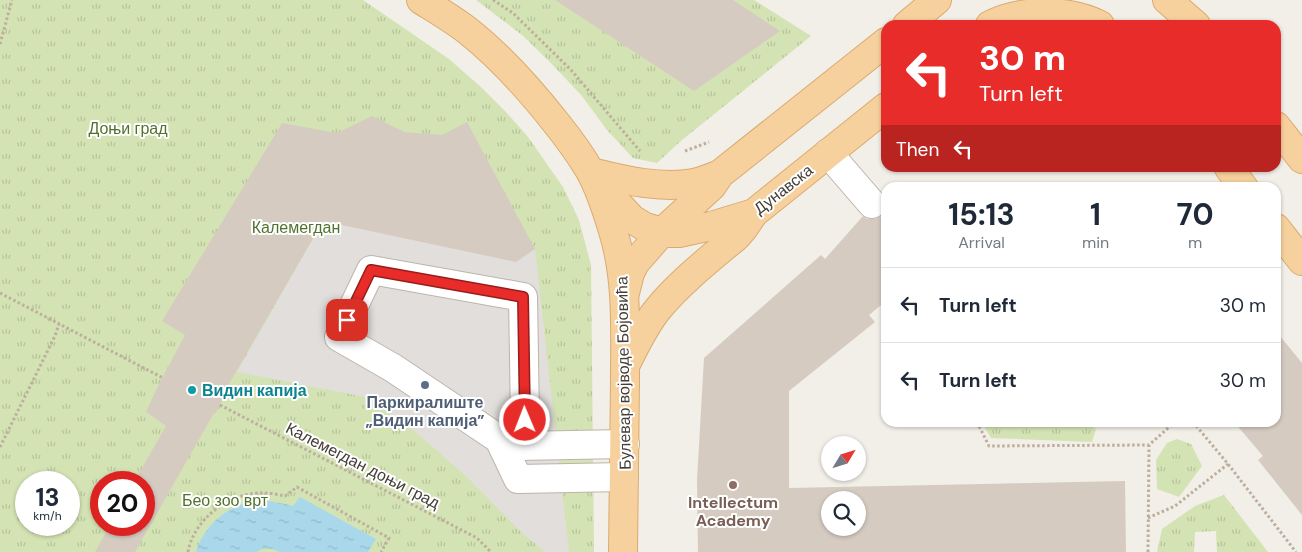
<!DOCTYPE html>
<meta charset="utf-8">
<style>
:root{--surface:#fff;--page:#f2f2f3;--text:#1f2937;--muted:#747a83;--line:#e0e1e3}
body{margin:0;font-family:"DM Sans",sans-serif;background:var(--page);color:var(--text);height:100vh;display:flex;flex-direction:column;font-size:19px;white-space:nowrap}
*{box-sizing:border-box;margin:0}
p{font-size:16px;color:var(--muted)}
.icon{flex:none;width:28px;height:28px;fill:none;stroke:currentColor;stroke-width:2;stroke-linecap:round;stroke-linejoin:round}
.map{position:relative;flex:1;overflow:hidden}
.panel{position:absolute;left:881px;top:182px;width:400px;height:245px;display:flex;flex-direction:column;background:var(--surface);border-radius:15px;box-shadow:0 1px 4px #0004}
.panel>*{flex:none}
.hud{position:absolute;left:881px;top:20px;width:400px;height:152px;border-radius:15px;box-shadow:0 1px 4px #0004;background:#e82c29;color:#fff;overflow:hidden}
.needle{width:32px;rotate:52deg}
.buttons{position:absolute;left:821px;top:436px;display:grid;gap:10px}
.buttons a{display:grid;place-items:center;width:45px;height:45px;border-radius:50%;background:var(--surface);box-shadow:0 1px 4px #0004;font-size:25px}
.speed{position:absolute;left:15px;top:471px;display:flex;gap:10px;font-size:25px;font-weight:700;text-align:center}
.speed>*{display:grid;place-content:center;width:65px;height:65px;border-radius:50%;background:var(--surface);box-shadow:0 1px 4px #0004;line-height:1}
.speed small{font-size:12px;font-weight:400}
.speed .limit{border:8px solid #d22;background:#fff;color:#111}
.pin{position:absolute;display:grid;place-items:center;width:42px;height:42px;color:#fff;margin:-21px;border-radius:10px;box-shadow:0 2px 8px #0006}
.me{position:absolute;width:55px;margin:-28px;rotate:359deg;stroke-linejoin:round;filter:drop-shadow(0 0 4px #0008)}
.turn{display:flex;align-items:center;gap:18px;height:105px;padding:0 15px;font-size:22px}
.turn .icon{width:65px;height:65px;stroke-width:2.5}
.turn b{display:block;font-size:35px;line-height:42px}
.then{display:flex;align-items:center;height:48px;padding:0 15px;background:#0003;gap:10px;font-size:19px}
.eta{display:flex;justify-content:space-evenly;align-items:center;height:85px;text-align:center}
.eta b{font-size:30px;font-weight:700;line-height:35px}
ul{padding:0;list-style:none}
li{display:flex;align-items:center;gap:15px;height:75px;padding:0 15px;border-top:1px solid var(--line)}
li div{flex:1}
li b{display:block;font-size:19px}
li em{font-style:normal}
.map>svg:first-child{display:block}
.grass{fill:url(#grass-tufts);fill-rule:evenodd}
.parking{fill:#e1dedc}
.water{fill:url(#water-ripples)}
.building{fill:#d6cbc1;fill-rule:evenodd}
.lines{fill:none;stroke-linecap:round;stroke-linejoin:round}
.minor-casing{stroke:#bdb4ab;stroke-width:30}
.major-casing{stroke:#daab6e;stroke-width:30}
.path{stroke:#beae9d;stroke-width:3;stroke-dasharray:2.5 2.5;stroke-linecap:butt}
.minor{stroke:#fff;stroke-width:28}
.major{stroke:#f6d19d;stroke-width:28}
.route-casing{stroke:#971d1b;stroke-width:12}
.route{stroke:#e82c29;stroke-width:9}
.service-dot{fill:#5c6f8a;stroke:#fff;stroke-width:2}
.culture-dot{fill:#0f9aa8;stroke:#fff;stroke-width:2}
.education-dot{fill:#8d6e63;stroke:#fff;stroke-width:2}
.labels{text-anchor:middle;stroke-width:4;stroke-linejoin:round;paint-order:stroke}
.park-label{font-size:16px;fill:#51722f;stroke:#fff}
.street-label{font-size:16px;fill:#453e37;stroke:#fff}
.culture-label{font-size:16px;font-weight:bold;fill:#0d838f;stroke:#fff;text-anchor:start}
.service-label{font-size:16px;font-weight:bold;fill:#4e5e75;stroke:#fff}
.education-label{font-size:16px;font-weight:bold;fill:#785e54;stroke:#fff}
</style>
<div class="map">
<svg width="1302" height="552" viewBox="0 0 1302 552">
<defs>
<pattern id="grass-tufts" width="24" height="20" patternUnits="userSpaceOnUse" patternTransform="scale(1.25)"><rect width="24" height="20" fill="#d4e3b4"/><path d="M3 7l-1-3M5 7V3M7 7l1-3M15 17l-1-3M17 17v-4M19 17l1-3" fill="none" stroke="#b7c49b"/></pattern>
<pattern id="water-ripples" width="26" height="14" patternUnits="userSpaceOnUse" patternTransform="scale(1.25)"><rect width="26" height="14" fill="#a9d8ea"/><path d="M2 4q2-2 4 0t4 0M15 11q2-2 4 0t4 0" fill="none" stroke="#93bac9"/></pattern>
</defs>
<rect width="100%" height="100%" fill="#f2eee8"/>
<path class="grass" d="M0,0H363L449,59L482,88L506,112L528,137L563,187L579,220L591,265L594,552H0ZM26,482H69V525H26ZM101,482H144V525H101Z
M476,0H754L811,36L682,140L657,163L633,158L607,130L582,96L549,61L522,35Z
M982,423H1085L1096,429L1092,442L991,438Z
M1177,439L1191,444L1202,466L1179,497L1157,489L1156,460L1167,443Z
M1224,495L1268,552H1217L1216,531L1195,532L1194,552H1157L1162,529L1195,506Z"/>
<path class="parking" d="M323,221L535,249L569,552H545L518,529L470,480L417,433L365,397L237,372Z"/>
<path class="water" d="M300,497L376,539L368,552H279C272,548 264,547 257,552H196C204,524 233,500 262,501C273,501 282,503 293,506Z"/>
<path class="building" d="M555,0H733L780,31L694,91Z
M372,116L404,132L442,135L467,122L535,249L516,262L323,221L225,391L227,392L215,414L214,413L135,552H95L110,525H144V482H134L166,426L146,412L157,388L185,335L162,321L282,123L337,133Z
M886,210V301L869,315L875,322L789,391V488L1125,481L1126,552H698L697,480L704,358L821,255L825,259L863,216L867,219H875L882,216ZM830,500H858V528H830Z
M1276,331L1302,363V515L1258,460L1263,456L1234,422H1276Z"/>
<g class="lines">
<g class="minor-casing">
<path id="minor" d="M828,153L872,204
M525,420L523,297L371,270L339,337L393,368L499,439L518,446L625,444
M499,439L518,479L624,477"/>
</g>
<g class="major-casing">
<path id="major" d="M421,0C437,10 454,20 468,31C502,58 531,91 557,124C569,139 580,154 590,171C600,189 607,211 613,231C628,279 625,332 625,381C624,438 624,495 623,552
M1167,0L1196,25
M907,25L937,0
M990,25C1021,9 1069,9 1100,25
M1276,126L1302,159
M1229,168L1244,188
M591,172C624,180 659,189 694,183C703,181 712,177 720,174
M603,187L618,204L632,219L645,227L662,232L670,233H679L711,226L754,213L886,107
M1276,228L1302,261
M625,293L630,273L635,263L662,232L712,186L720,174L886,42
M627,362C636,344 645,325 658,309C679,283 711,258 737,236L743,229L754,213"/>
</g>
<path class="path" d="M493,0L513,13L571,70L640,151
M0,44L12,0
M685,151L709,142
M0,293L163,378
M220,405L477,538L491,552
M977,422L989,446L1149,445L1175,422
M1193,422L1228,464L1296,552
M0,447L55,336L59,324
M1148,518L1175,506L1228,464
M188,552C194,518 231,491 266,493C272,493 279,495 285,496L297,487L389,538L381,552
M1148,552L1149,445"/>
<use href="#minor" class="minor"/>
<use href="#major" class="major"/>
</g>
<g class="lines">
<g class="route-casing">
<path id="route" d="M347,320L371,270L523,297L525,420"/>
</g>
<use href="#route" class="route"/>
</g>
<circle class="service-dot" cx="425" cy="385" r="5"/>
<circle class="culture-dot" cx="192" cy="390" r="5"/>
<circle class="education-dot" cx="733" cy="485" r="5"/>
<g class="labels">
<g class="park-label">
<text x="128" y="134">Доњи град</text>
<text x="296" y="233">Калемегдан</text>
<text x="225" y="506">Бео зоо врт</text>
</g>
<g class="street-label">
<text transform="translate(783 189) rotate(-38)" y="6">Дунавска</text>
<text transform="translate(623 373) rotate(-91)" y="6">Булевар војводе Бојовића</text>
<text transform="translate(363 465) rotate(27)" y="6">Калемегдан доњи град</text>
</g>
<g class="culture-label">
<text x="202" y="396">Видин капија</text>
</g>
<g class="service-label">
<text x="425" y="408">Паркиралиште<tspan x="425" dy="18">„Видин капија”</tspan></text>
</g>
<g class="education-label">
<text x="733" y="508">Intellectum<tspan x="733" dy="18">Academy</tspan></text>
</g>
</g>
</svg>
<div class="buttons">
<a><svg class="needle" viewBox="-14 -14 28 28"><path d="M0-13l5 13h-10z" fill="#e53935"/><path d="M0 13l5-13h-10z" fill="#747a83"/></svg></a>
<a><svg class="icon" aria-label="search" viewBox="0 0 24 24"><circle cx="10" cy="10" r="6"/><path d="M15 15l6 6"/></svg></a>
</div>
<div class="speed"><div>13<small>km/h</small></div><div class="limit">20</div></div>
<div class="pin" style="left:347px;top:320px;background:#d93025"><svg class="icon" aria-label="arrive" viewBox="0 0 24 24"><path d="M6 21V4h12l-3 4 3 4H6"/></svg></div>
<svg class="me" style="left:525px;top:420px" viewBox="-20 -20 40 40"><circle r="17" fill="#e82c29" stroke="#fff" stroke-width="3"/><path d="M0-11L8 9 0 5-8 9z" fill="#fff"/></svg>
<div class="hud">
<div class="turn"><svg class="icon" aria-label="left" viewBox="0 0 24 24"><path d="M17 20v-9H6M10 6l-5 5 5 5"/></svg><div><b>30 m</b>Turn left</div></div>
<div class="then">Then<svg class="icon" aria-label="left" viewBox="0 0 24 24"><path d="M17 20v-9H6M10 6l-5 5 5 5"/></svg></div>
</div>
<section class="panel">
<div class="eta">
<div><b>15:13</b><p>Arrival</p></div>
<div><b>1</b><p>min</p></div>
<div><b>70</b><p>m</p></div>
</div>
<ul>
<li><svg class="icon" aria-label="left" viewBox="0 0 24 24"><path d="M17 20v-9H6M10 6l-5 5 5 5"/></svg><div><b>Turn left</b></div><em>30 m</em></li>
<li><svg class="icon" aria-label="left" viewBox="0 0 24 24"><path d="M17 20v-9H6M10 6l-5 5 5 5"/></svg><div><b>Turn left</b></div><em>30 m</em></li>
</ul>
</section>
</div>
